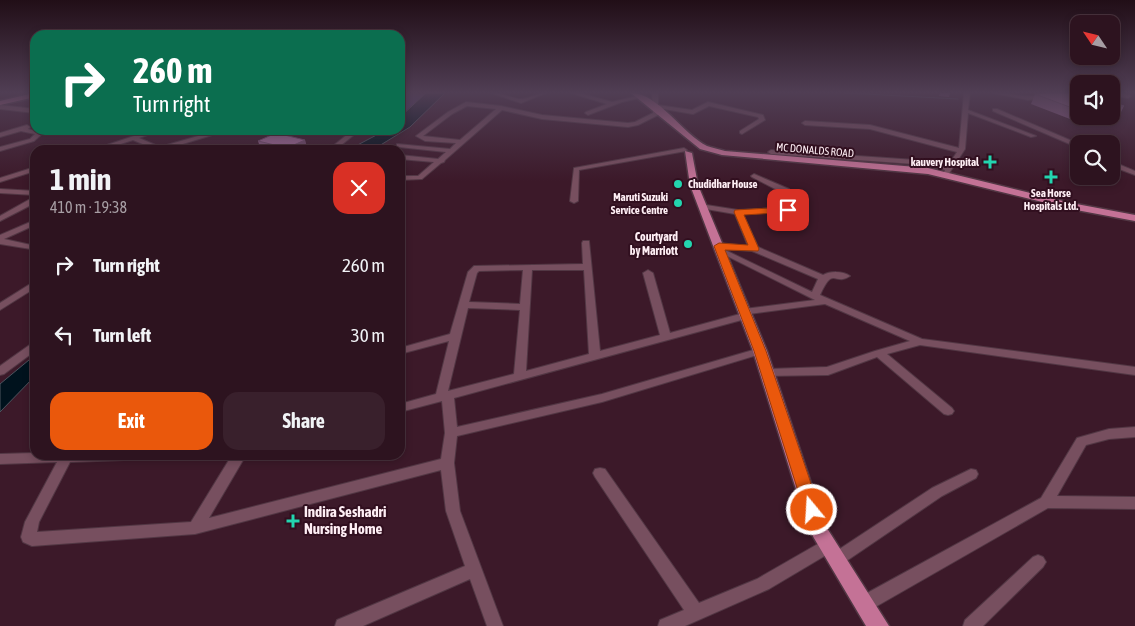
<!DOCTYPE html>
<meta charset="utf-8">
<style>
:root{--surface:#2d131f;--page:#39202c;--text:#f1f3f6;--muted:#a79ea4;--line:#48323d;--accent:#ea580c}
body{margin:0;font-family:"Asap Condensed",sans-serif;background:var(--page);color:var(--text);height:100vh;display:flex;flex-direction:column;font-size:19px;white-space:nowrap}
*{box-sizing:border-box;margin:0}
p{font-size:16px;color:var(--muted)}
.icon{flex:none;width:28px;height:28px;fill:none;stroke:currentColor;stroke-width:2;stroke-linecap:round;stroke-linejoin:round}
.map{position:relative;flex:1;overflow:hidden}
.drawer{position:absolute;left:30px;top:145px;width:375px;height:315px;display:flex;flex-direction:column;background:var(--surface);border-radius:15px;box-shadow:0 2px 8px #0003,0 0 0 1px var(--line)}
.drawer>*{flex:none}
.banner{position:absolute;left:30px;top:30px;width:375px;height:105px;border-radius:15px;box-shadow:0 2px 8px #0003,0 0 0 1px var(--line);background:#0b6e4f;color:#fff;overflow:hidden}
.needle{width:32px;rotate:305deg}
.buttons{position:absolute;left:1070px;top:15px;display:grid;gap:10px}
.buttons a{display:grid;place-items:center;width:50px;height:50px;border-radius:10px;background:var(--surface);box-shadow:0 2px 8px #0003,0 0 0 1px var(--line);font-size:25px}
.pin{position:absolute;display:grid;place-items:center;width:42px;height:42px;color:#fff;margin:-21px;border-radius:10px;box-shadow:0 2px 8px #0006}
.me{position:absolute;width:55px;margin:-28px;rotate:342deg;stroke-linejoin:round;filter:drop-shadow(0 0 4px #0008)}
.turn{display:flex;align-items:center;gap:18px;height:105px;padding:0 20px;font-size:22px}
.turn .icon{width:65px;height:65px;stroke-width:2.5}
.turn b{display:block;font-size:35px;line-height:42px}
.round{display:grid;place-items:center;flex:none;width:52px;height:52px;border-radius:15px;background:var(--page)}
.summary{display:flex;align-items:center;justify-content:space-between;height:85px;padding:0 20px}
h1{font-size:30px;font-weight:700;line-height:38px}
.cta{display:flex;gap:10px;margin-top:auto;padding:10px 20px}
.cta a{flex:1;height:58px;border-radius:15px;background:var(--accent);color:#fff;font-size:20px;font-weight:700;line-height:58px;text-align:center}
.cta a+a{background:var(--page);color:var(--text)}
ul{padding:0;list-style:none}
li{display:flex;align-items:center;gap:15px;height:70px;padding:0 20px}
li div{flex:1}
li b{display:block;font-size:19px}
li em{font-style:normal}
.map>svg:first-child{display:block}
.green{fill:#4b3e73}
.water{fill:#00121d;stroke:#4c545e}
.lines{fill:none;stroke-linecap:round;stroke-linejoin:round}
.stream{stroke:#4c545e;stroke-width:1}
.minor-casing{stroke:#523744;stroke-width:2}
.major-casing{stroke:#523744;stroke-width:3}
.minor{fill:#774f5f;fill-rule:evenodd}
.major{fill:#c47296;fill-rule:evenodd}
.wall{fill:#916189}
.shaded-wall{fill:#764f6f}
.building{fill:#a9719f;stroke:#764f6f}
.route{fill:#ea580c;stroke:#983908}
.poi-dot{fill:#23d5af;stroke:#310f1f;stroke-width:2}
.labels{text-anchor:middle;stroke-width:4;stroke-linejoin:round;paint-order:stroke}
.far-street-label{font-size:11px;fill:#feeef4;stroke:#310f1f}
.far-poi-label{font-size:11px;font-weight:bold;fill:#feeef4;stroke:#310f1f;text-anchor:end}
.poi-label{font-size:12px;font-weight:bold;fill:#feeef4;stroke:#310f1f;text-anchor:end}
.near-poi-label{font-size:15px;font-weight:bold;fill:#feeef4;stroke:#310f1f;text-anchor:start}
</style>
<div class="map">
<svg width="1135" height="626" viewBox="0 0 1135 626">
<rect width="100%" height="100%" fill="#3c1929"/>
<path class="green" d="M407,93L425,94L400,116V98Z"/>
<path class="water" d="M426,93H445L410,127L374,149L348,150L386,130H400V117Z
M35,355V376L0,412V384Z"/>
<g class="lines">
<path class="stream" d="M846,93L958,99"/>
<g class="minor-casing">
<path id="minor" d="M400,93H404L400,97Z
M491,93C501,93 509,97 519,99C526,100 537,93 546,93L521,103Z
M571,93H580L612,102L641,95L644,97L622,102L588,115L585,113L586,112L607,104Z
M652,93H658V105L692,110L708,102L763,115L765,120L742,134L740,133V131L759,119L758,117L709,106L693,114L658,108V115L638,125L628,127L542,119L502,110L445,160L444,162L441,163L422,179L400,180V176H418L434,162L400,159V155L438,159L446,152L399,147L397,146V144L450,149L456,143L425,141L416,136L448,112L466,102L501,106L542,115L628,123L635,122L653,113ZM467,106L496,109L460,140L423,136L452,114Z
M964,93H970L968,110L1036,136L1031,137L968,113L965,149L948,175L946,176L943,174L945,170L929,165L771,154L768,152L771,150L930,161L948,166L957,152L870,129L805,125L802,123L805,121L870,125L959,148Z
M993,93C1005,93 1017,96 1029,96C1036,97 1043,94 1049,97L1028,100Z
M1111,93H1121L1131,96L1128,98L1111,95Z
M0,105L35,109V113L0,109Z
M993,109H997L1079,144V148L993,111Z
M27,125L30,127L28,129L43,133L34,141L0,151V147L30,139L35,134L21,131L0,137V133Z
M152,130H161L139,138L160,147L219,130L222,132L163,150H157L133,140L102,150H92Z
M353,130H360L335,150H328Z
M684,148L687,150L686,151L579,170L578,201L574,203L570,201L574,168Z
M1111,161L1135,171V175L1111,166Z
M35,167V171L0,182V178Z
M754,174L789,189L808,209L804,211L743,214L758,247L823,275C830,271 843,271 850,276C834,287 834,264 820,295L922,339L1135,367V375L920,345L887,354L952,408L954,411L952,414L948,415L944,414L877,357L828,375L764,376L762,373L764,370L768,369L827,367L875,351L910,341L825,304L749,314L750,316L749,318L454,398L457,427L602,394L760,348L765,351L764,353L602,402L457,436L454,463L460,511L503,626H487L470,579L363,626H335L337,620L465,566L446,511L441,470L195,534L32,546L23,542L21,537L25,522L57,462L0,464V454L35,453V455H131L129,459L124,460L70,462L39,522L37,532L191,522L232,455H246L209,518L441,459L445,433L442,401L400,412V404L436,394L449,341L400,354V348L450,334L468,272L474,266L583,264L582,243L583,241H589L600,351L660,335L643,273L648,270L653,273L670,333L740,314L739,312L744,309L815,300L717,251L720,249L715,246L719,243L748,246L735,214L700,208V204L738,210L798,207L783,193L752,177L751,176ZM723,249L752,251L818,279L812,292ZM523,270L520,304L469,302L477,273L479,271ZM532,270H584L589,354L526,371ZM468,308L520,310L514,374L448,391Z
M0,189L35,191V195L0,193Z
M32,198H35V203L0,221V216Z
M35,220V225L4,239L31,245L32,247L31,249L0,244V235Z
M35,281V288L0,310V303Z
M35,343V351L4,374L0,375V366L31,344Z
M1135,427V437L1109,439L1086,445L1057,496L1135,497V509L1048,508L870,610L864,612L858,610L856,604L858,598L1041,498L1077,438L1109,429Z
M600,468L605,469L699,603L757,579L823,541L828,539L833,541L836,546L833,551L769,589L685,626H658L660,620L684,610L595,477L593,473L595,469Z
M971,469L976,470L978,474L976,478L942,496L842,564L837,566L832,564L829,559L832,554L932,488Z
M1038,555L1043,557L1046,562L1043,567L983,626H963L965,620L1033,557Z"/>
</g>
<g class="major-casing">
<path id="major" d="M34,93L35,97L0,105V101Z
M631,93C658,93 683,134 707,146C712,148 719,149 725,151L928,168L1071,203L1135,215V221L1071,209L928,174L722,155L700,149Z
M685,151L692,153L698,185L767,351L825,525L889,626H866L808,528L753,351L690,185Z"/>
</g>
<use href="#minor" class="minor"/>
<use href="#major" class="major"/>
</g>
<path class="wall" d="M940,93H950L949,97L939,96Z
M1079,93V116H1111V102L1124,106L1119,116L1070,119L1031,104L1035,94Z
M305,140L307,150H261L258,141Z"/>
<path class="shaded-wall" d="M305,140L307,150H288L287,148Z"/>
<path class="building" d="M1048,93H1079V109H1075L1035,94Z
M1111,102L1124,106L1111,107Z
M276,133L305,140L287,148L258,141Z"/>
<linearGradient id="sky" x2="0" y2="1"><stop stop-color="#210e17"/><stop offset="0.51" stop-color="#503e54"/><stop offset="1" stop-color="#503e54" stop-opacity="0"/></linearGradient>
<rect width="1135" height="181" fill="url(#sky)"/>
<path class="route" d="M788,207L792,210L791,212L744,215L759,249L758,251L725,250L766,351L820,510L818,515L812,517L806,515L804,510L754,351L714,246L719,243L748,245L734,212L735,210Z"/>
<g class="poi-dot">
<path d="M987.5 154.5h5v5h5v5h-5v5h-5v-5h-5v-5h5z"/>
<path d="M1048.5 169.5h5v5h5v5h-5v5h-5v-5h-5v-5h5z"/>
<circle cx="678" cy="184" r="5"/>
<circle cx="678" cy="203" r="5"/>
<circle cx="688" cy="244" r="5"/>
<path d="M290.5 513.5h5v5h5v5h-5v5h-5v-5h-5v-5h5z"/>
</g>
<g class="labels">
<g class="far-street-label">
<text transform="translate(815 150) rotate(5)" y="4">MC DONALDS ROAD</text>
</g>
<g class="far-poi-label">
<text x="979" y="166">kauvery Hospital</text>
<text x="688" y="188" text-anchor="start">Chudidhar House</text>
<text x="1051" y="197" text-anchor="middle">Sea Horse<tspan x="1051" dy="13">Hospitals Ltd.</tspan></text>
<text x="668" y="201">Maruti Suzuki<tspan x="668" dy="13">Service Centre</tspan></text>
</g>
<g class="poi-label">
<text x="678" y="241">Courtyard<tspan x="678" dy="14">by Marriott</tspan></text>
</g>
<g class="near-poi-label">
<text x="304" y="517">Indira Seshadri<tspan x="304" dy="17">Nursing Home</tspan></text>
</g>
</g>
</svg>
<div class="buttons">
<a><svg class="needle" viewBox="-14 -14 28 28"><path d="M0-13l5 13h-10z" fill="#e53935"/><path d="M0 13l5-13h-10z" fill="#a79ea4"/></svg></a>
<a><svg class="icon" aria-label="sound" viewBox="0 0 24 24"><path d="M4 9h4l5-4v14l-5-4H4zM17 9q2 3 0 6"/></svg></a>
<a><svg class="icon" aria-label="search" viewBox="0 0 24 24"><circle cx="10" cy="10" r="6"/><path d="M15 15l6 6"/></svg></a>
</div>
<div class="pin" style="left:788px;top:210px;background:#d93025"><svg class="icon" aria-label="arrive" viewBox="0 0 24 24"><path d="M6 21V4h12l-3 4 3 4H6"/></svg></div>
<svg class="me" style="left:812px;top:510px" viewBox="-20 -20 40 40"><circle r="17" fill="#ea580c" stroke="#fff" stroke-width="3"/><path d="M0-11L8 9 0 5-8 9z" fill="#fff"/></svg>
<div class="banner">
<div class="turn"><svg class="icon" aria-label="right" viewBox="0 0 24 24"><path d="M7 20v-9h11M14 6l5 5-5 5"/></svg><div><b>260 m</b>Turn right</div></div>
</div>
<section class="drawer">
<div class="summary"><div><h1>1 min</h1><p>410 m · 19:38</p></div><a class="round" style="background:#d93025;color:#fff"><svg class="icon" aria-label="close" viewBox="0 0 24 24"><path d="M6 6l12 12M18 6L6 18"/></svg></a></div>
<ul>
<li><svg class="icon" aria-label="right" viewBox="0 0 24 24"><path d="M7 20v-9h11M14 6l5 5-5 5"/></svg><div><b>Turn right</b></div><em>260 m</em></li>
<li><svg class="icon" aria-label="left" viewBox="0 0 24 24"><path d="M17 20v-9H6M10 6l-5 5 5 5"/></svg><div><b>Turn left</b></div><em>30 m</em></li>
</ul>
<div class="cta"><a>Exit</a><a>Share</a></div>
</section>
</div>
